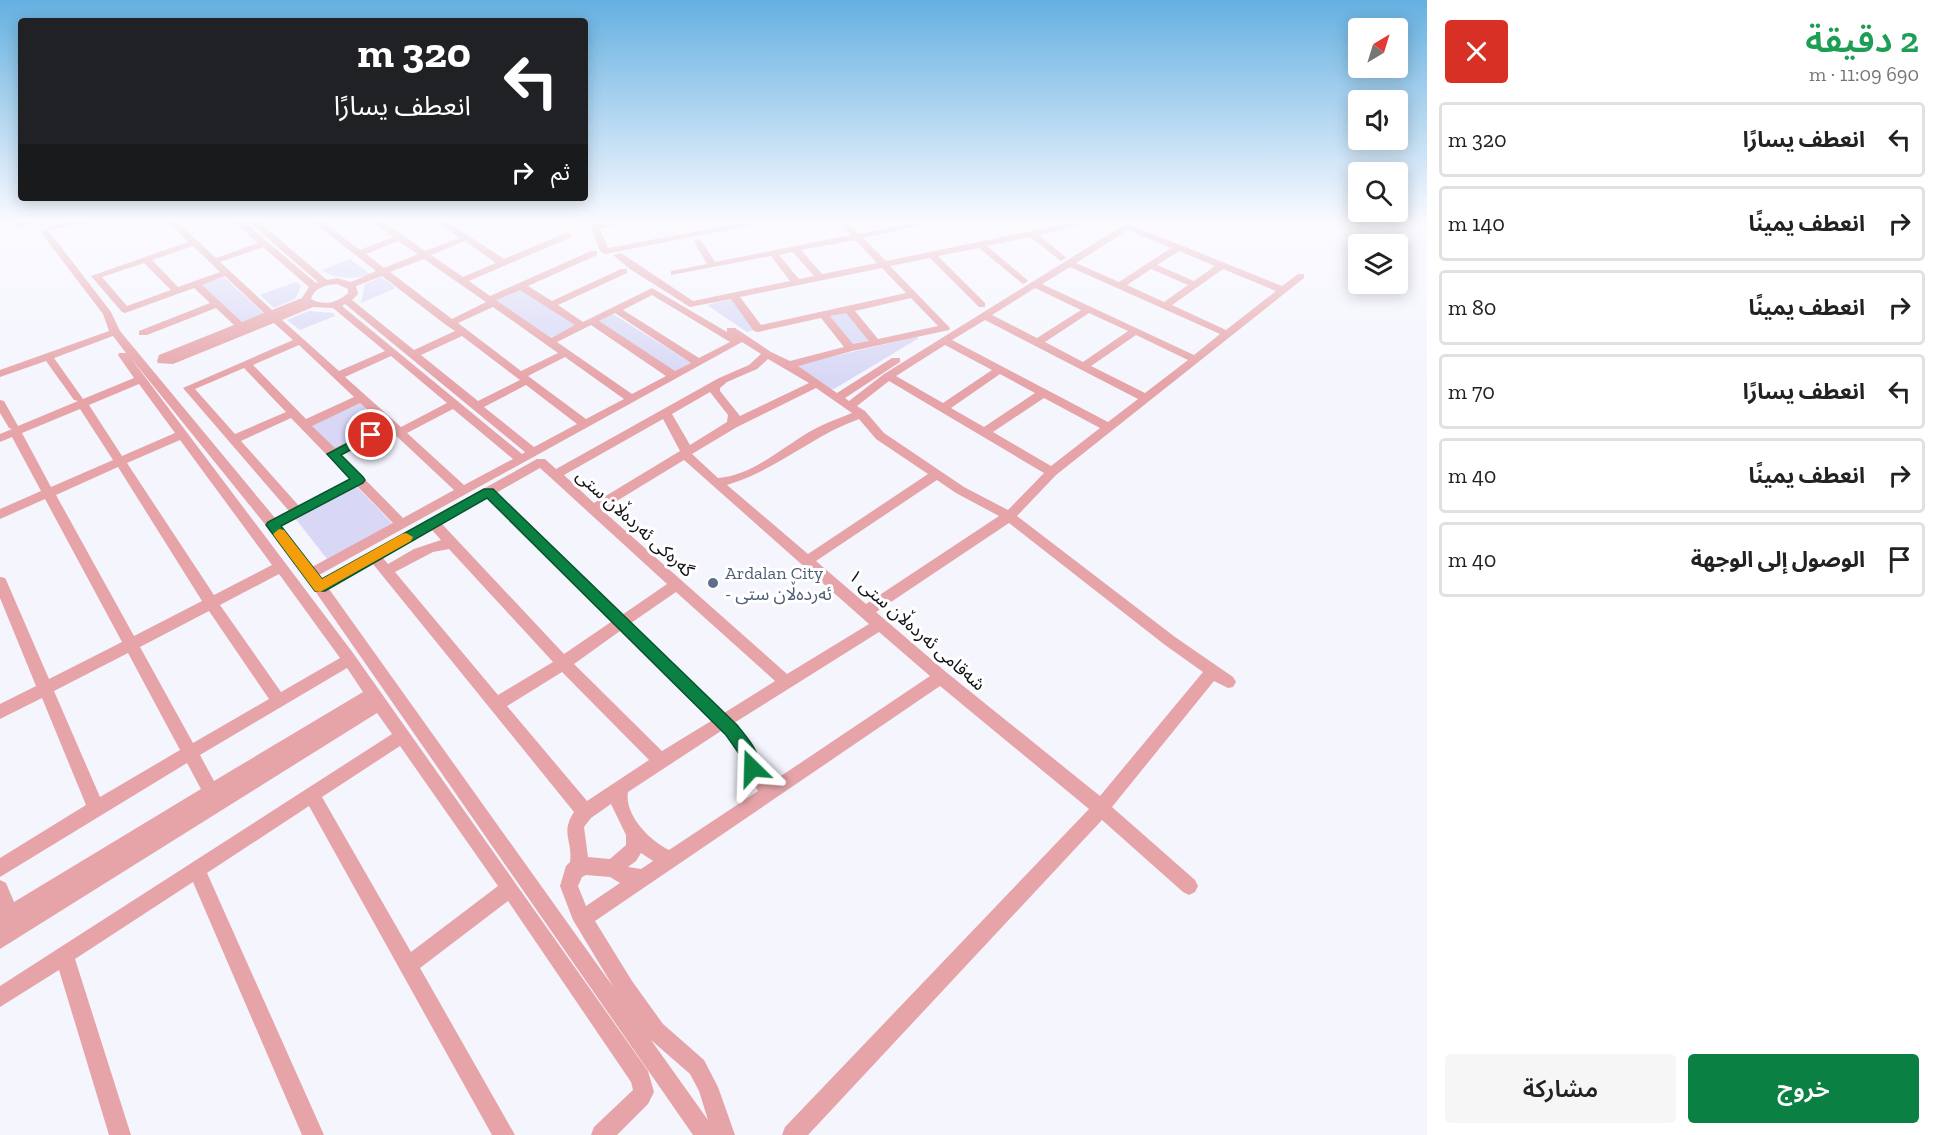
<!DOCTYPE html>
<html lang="ar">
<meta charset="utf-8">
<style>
:root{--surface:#fff;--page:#f6f6f6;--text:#222;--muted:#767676;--line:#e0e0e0;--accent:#0b8043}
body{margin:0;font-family:"Zilla Slab","Noto Sans Arabic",serif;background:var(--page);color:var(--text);direction:rtl;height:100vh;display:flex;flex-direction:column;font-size:22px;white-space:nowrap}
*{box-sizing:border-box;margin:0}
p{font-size:20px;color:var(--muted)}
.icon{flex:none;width:33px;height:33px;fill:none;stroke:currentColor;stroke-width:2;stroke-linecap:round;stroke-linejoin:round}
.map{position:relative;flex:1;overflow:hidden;direction:ltr}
.sheet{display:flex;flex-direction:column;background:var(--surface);width:510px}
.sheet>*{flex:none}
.guide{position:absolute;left:18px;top:18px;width:570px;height:183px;border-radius:6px;box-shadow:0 3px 15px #0003;direction:rtl;background:#202124;color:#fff;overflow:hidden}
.needle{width:39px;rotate:38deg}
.controls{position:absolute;left:1348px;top:18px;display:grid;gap:12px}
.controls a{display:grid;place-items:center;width:60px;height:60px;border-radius:6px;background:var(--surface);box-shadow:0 3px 15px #0003;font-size:30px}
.pin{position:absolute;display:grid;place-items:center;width:51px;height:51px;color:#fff;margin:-26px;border:3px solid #fff;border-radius:50%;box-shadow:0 2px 6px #0007}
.me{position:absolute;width:66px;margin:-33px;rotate:338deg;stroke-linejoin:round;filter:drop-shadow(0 0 4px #0008)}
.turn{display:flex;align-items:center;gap:21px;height:126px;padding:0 18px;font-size:27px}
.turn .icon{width:78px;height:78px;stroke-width:2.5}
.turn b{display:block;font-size:42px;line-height:51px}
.then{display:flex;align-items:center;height:57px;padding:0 18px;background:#0003;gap:12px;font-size:22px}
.round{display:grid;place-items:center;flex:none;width:63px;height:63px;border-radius:6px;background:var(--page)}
.headline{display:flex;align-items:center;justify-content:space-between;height:102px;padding:0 18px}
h1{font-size:36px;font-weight:600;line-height:45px;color:#1e9e55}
.button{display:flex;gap:12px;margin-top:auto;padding:12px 18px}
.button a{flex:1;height:69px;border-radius:6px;background:var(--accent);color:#fff;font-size:24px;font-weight:600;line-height:69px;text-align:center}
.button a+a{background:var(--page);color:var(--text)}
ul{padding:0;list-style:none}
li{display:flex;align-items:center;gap:18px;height:75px;margin:0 12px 9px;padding:0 6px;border:3px solid var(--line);border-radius:6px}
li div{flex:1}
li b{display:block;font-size:22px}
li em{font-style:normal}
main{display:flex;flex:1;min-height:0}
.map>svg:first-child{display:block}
.green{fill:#d8d8f6}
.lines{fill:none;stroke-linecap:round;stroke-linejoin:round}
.minor{fill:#e6a4a9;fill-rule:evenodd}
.route{fill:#0b8043;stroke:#07532c;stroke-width:1.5}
.slow{fill:#f59e0b}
.service-dot{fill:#5c6f8a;stroke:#fff;stroke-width:2}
.labels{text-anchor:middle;stroke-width:6;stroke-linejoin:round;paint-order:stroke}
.street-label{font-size:18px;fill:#121215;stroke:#fff}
.service-label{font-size:18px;fill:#4e5e75;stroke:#fff;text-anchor:start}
</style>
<main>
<section class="sheet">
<div class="headline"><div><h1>2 دقيقة</h1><p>690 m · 11:09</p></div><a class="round" style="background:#d93025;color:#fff"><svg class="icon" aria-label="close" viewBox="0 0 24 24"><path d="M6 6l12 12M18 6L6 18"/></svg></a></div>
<ul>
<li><svg class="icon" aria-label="left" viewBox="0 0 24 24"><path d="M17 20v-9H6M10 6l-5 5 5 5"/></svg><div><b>انعطف يسارًا</b></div><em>320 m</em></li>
<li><svg class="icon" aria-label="right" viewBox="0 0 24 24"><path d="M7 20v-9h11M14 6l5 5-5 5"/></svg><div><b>انعطف يمينًا</b></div><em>140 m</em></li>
<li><svg class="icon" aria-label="right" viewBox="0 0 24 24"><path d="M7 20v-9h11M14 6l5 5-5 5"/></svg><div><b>انعطف يمينًا</b></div><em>80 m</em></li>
<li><svg class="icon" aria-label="left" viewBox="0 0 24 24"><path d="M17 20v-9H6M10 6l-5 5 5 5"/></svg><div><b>انعطف يسارًا</b></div><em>70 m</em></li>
<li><svg class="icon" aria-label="right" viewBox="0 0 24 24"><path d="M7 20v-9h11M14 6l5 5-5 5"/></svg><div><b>انعطف يمينًا</b></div><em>40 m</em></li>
<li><svg class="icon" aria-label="arrive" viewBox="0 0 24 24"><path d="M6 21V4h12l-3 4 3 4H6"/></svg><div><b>الوصول إلى الوجهة</b></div><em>40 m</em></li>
</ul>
<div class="button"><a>خروج</a><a>مشاركة</a></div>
</section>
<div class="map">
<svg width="1427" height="1135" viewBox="0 0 1427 1135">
<rect width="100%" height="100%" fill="#f5f5fe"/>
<path class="green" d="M350,259L370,274C356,279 334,280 322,270Z
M224,277L263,313L264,314L243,323L201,285Z
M381,277L396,288L361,303L365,284Z
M296,282L301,286L295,299L274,308L260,295Z
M520,289L576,325L550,338L495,300Z
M732,299L754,330L747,332L707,305Z
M309,311L333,313L335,316L300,330L287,320Z
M846,312L870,341L853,345L830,316Z
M613,314L691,363L675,372L597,322Z
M916,337L919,338L834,389H825L791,366Z
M359,402L383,425L335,449L311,426Z
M356,486L393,524L327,559L295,518Z"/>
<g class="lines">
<path class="minor" d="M0,222H6L0,226Z
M9,222H33L18,229Z
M65,222H90L51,230L47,227Z
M168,222H177L216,258L258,243L234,222H244L316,283L318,282L249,222H259L327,280L337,278L351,282L376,271L313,222H323L360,250L393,237L373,222H383L425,251L459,238L438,222H448L504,259L568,232L572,235L571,237L469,281L490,296L591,251H597V255L528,286L552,301L621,269H627V273L558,305L583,322L652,288L727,332V328H735L771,352L790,361L844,347L821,318L758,332L754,331L731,299L690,307L630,269L613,255L621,253L693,301L790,281L771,256L671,275V271L707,264L694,242L698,239L701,240L715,262L851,235L839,222H848L859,234L916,222H935L863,238L886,261L1075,222H1094L1039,235L1064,256L1066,258L1061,261L1030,237L987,246L1026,279L1028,281L1023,284L979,248L938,256L985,303V307H979L930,258L890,266L950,328L949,330L852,351L798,366L837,393L892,358H900V362L845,398L849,401L884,374L1124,225L1125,222H1133V226L1282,286L1298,274H1304V278L1056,475L1017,516L1175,637L1233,677L1236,682L1233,687L1228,688L1214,681L1112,807L1195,880L1198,886L1195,892L1189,895L1183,892L1102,820L808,1135H782L785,1127L1089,809L940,686L595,921L632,981L663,1024L704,1060L718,1087L735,1135H693L315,591L268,528L130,357L353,653L648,1071L654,1092L648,1104L617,1135H591L594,1127L633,1090L631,1082L508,901L420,968L515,1135H492L309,806L207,873L324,1135H302L193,882L75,959L131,1135H109L59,970L0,1007V986L392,734L377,713L0,949V880L6,883L14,902L201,789L187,763L0,877V858L86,805L42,698L0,719V704L36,686L0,598V577L5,578L7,582L49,679L122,642L45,499L0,519V509L41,491L12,437L0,442V434L12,429L9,428L0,413V400L4,401L18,426L78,401L74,400L46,361L0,377V370L109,331L103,314L42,234V230H48L111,312L120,331L275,518L289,511L183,388L293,340L274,323L173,364L158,363L157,361L159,355L234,325L216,308L147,335H139V331L210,303L194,288L125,313L122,312L91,276L188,242ZM1128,230L1171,248L1119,282L1076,263ZM855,240L877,263L822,274L801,250ZM398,241L418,254L384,268L366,254ZM465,241L496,263L463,277L431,255ZM193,246L220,272L178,287L152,260ZM263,247L309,287L302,298L272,310L220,262ZM1179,251L1215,266L1194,281L1157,265ZM793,252L814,276L799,279L779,255ZM424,259L486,302L452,319L390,272ZM144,263L171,290L127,306L102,277ZM1070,267L1220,334L1194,355L1042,284ZM882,268L906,293L761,325L740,297ZM1151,269L1188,285L1164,302L1127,285ZM1223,269L1276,291L1226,330L1172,305ZM225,276L264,313L242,322L202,285ZM382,276L446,325L455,331L414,350L352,300L358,294L356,286ZM337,284L348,289V293C337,303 324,306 311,299C315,287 326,285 337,284ZM1035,288L1081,310L1037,338L992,315ZM520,290L575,325L551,338L496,300ZM652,295L730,342L699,358L623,310ZM911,298L938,326L878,339L855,311ZM345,304L525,452L522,454L342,306ZM313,307L333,308L385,351L339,371L282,320ZM493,307L558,353L521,371L458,323ZM615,313L691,363L675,371L599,321ZM846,313L869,341L853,344L830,316ZM1089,313L1128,331L1083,362L1045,342ZM985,320L1138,399L1108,422L952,340ZM591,325L666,376L632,394L557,342ZM1136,335L1188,360L1145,393L1091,366ZM113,336L126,353H119L118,355L134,378L83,399L54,358ZM462,336L520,380L478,401L421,355ZM742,342L761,354L749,365L719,378L556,469L545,459H537L322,579L319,575ZM299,345L354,397L306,419L253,365ZM945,345L992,370L943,403L896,376ZM391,356L447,403L401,427L345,377ZM565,357L624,399L586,419L528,376ZM768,359L809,383L740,416L720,391V388L727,382L757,369ZM244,368L286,412L235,434L195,389ZM1000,374L1035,393L984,427L951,408ZM889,381L1044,473L1008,510L964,487L884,433L865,411L857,406ZM139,384L175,433L122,456L89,405ZM526,385L577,424L534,447L484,407ZM816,388L852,413C837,419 823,424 809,432C782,448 751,476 718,478L692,454L737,427ZM710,392L728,415L727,422L690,445L672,414ZM1044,398L1100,428L1051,466L993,432ZM360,403L383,424L335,448L312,426ZM80,409L113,460L51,487L22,433ZM453,409L513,459L464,485L407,433ZM291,418L350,479L299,506L241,441ZM663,419L680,451L594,503L564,475ZM859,419L876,439L928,474L808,554L727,485C775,471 812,436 859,419ZM390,430L454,490L403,518L341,455ZM180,440L272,565L214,595L127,463ZM684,460L869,624L787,674L602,510ZM118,467L202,601L134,636L56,495ZM540,468L551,478L667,584L622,615L496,493ZM937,480L956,493L999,516L866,604L816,561ZM357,486L393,523L312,567L281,526ZM487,498L611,622L564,654L442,524ZM1009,523L1165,645L1203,672L1100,796L946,672L876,612ZM432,530L441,540L414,549L388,564L383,558ZM449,549L553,662L498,695L395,572L433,552ZM373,564L574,812C560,833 573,841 570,862L566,866L560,886L573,920L614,988L329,589ZM279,574L340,658L281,692L220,605ZM676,592L775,681L724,713L631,623ZM209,611L269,699L193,743L140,647ZM620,631L711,721L662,751L574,664ZM879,632L930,676L772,782C755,764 754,742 734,723ZM128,653L180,750L100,797L54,691ZM347,668L363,692L214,781L200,755ZM562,672L649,760L587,801L507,706ZM721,731L734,744L750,778L758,791L669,850C650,841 624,815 628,792ZM400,746L498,886L411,952L322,797ZM611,804L626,835V845L610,859L588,857L584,827L591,818ZM641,853L653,861L641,869L628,867L636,861ZM586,875L610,877L620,883L586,906L578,886L582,877ZM651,1040L690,1074L699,1091L708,1120Z
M589,222H597L598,225L627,222L600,229L608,248L747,222H768L605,254L600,251Z"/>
</g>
<linearGradient id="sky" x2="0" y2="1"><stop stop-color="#64b0e1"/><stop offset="0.58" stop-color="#fafaff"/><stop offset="1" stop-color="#fafaff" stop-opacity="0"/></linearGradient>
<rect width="1427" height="381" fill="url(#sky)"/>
<path class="route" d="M371,431L377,435L375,437L341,455L363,477L365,480L363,483L281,526L322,579L484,489H493L737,725C747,738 765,756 757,773L752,775L746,773L740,755L726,735L487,498L325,591H315L266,525L268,522L350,479L327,454Z"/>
<path class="slow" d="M279,529L284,530L322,579L402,534L406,533L413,537L411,541L320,592L315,591L275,537L273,534Z"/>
<circle class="service-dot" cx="713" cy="583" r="6"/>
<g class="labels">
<g class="street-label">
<text transform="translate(635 523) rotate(42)" y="6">گەرەکی ئەردەڵان ستی</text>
<text transform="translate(917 630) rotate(41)" y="6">شەقامی ئەردەڵان ستی ١</text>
</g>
<g class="service-label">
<text x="725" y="579">Ardalan City<tspan x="725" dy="21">- ئەردەڵان ستی</tspan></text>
</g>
</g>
</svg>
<div class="controls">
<a><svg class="needle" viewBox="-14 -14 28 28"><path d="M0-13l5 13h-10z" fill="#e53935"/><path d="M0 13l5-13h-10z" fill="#767676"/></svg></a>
<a><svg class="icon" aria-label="sound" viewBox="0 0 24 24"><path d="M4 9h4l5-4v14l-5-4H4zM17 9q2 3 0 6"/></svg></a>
<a><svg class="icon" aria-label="search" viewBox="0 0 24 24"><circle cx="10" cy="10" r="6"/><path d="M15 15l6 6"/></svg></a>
<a><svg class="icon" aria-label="layers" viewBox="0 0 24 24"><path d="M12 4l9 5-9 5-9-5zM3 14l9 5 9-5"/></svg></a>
</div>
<div class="pin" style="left:371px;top:435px;background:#d93025"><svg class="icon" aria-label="arrive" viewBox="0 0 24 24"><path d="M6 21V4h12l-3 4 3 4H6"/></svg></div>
<svg class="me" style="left:752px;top:768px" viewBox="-20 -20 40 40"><path d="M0-17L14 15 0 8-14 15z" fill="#0b8043" stroke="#fff" stroke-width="4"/></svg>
<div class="guide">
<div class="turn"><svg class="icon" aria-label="left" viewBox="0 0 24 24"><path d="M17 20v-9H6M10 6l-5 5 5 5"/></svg><div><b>320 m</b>انعطف يسارًا</div></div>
<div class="then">ثم<svg class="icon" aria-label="right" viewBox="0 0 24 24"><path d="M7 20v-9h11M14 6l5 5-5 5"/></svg></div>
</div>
</div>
</main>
